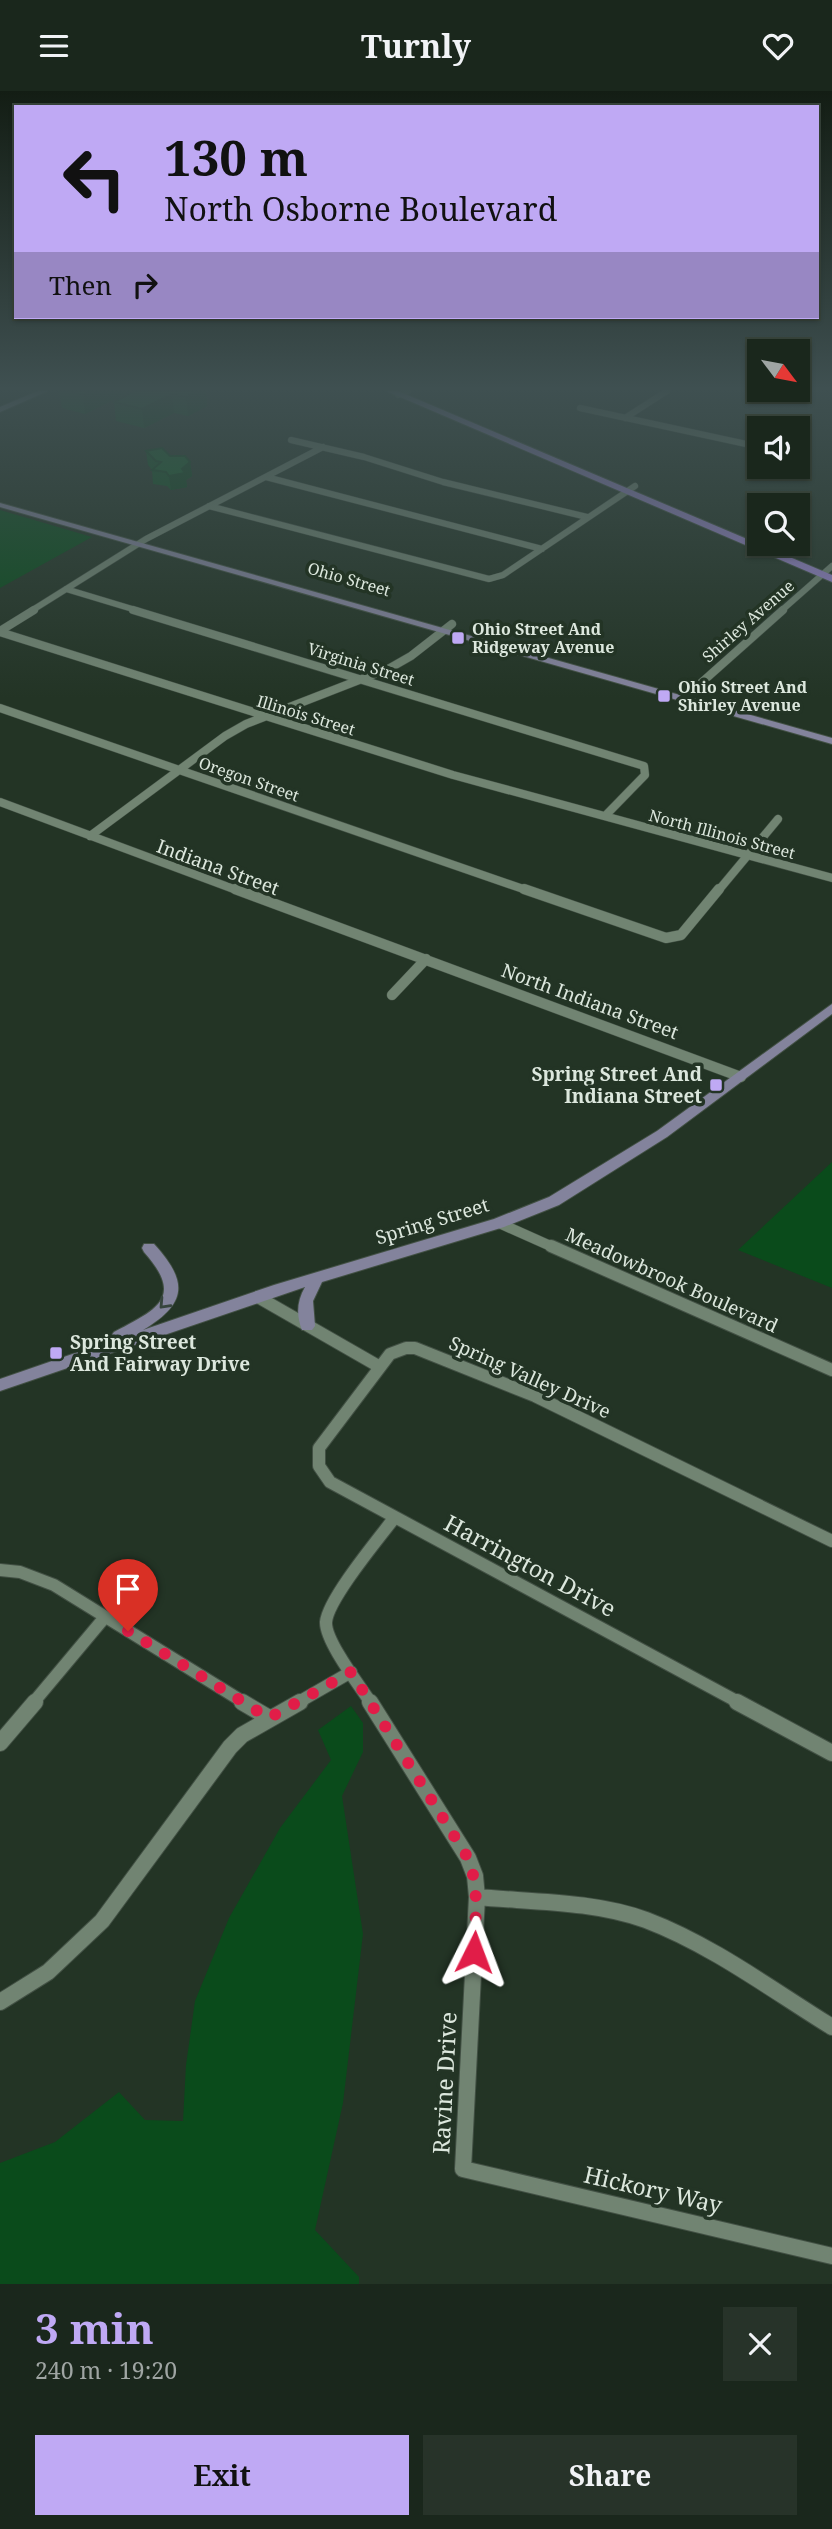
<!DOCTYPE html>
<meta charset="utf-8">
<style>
:root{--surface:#1a271c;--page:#273329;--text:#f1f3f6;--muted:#9fa5a3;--line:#38443b;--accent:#bfa9f4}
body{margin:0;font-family:"Noto Serif",serif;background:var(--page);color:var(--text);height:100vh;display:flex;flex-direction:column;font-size:26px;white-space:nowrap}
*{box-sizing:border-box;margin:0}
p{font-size:23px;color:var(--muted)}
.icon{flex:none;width:38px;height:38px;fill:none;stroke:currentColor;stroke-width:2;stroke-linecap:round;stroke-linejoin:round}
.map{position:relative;height:2193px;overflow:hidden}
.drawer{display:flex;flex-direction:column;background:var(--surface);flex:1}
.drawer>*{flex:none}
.hud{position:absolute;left:14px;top:14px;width:805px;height:214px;border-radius:0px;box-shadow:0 2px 5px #0004,0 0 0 2px var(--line);background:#bfa9f4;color:#111;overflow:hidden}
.needle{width:46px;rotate:122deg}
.buttons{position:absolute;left:747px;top:248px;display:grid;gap:14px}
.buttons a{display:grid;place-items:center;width:63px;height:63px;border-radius:0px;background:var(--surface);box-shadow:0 2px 5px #0004,0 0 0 2px var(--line);font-size:35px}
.pin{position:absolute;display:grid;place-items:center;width:60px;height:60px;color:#fff;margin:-72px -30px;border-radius:50% 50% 50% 0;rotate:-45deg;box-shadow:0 0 7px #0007}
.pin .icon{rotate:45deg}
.me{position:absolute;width:77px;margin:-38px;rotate:3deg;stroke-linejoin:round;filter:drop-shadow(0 0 5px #0008)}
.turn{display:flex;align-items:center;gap:24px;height:147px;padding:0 35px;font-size:32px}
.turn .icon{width:91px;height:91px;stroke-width:2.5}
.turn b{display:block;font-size:49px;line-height:60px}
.then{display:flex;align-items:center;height:66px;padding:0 35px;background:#0003;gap:14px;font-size:26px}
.round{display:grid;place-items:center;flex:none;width:74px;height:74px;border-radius:0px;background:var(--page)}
.headline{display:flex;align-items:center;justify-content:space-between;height:119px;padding:0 35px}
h1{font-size:42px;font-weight:700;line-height:52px;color:var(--accent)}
.primary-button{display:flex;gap:14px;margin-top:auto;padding:14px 35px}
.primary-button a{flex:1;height:80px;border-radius:0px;background:var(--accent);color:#111;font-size:28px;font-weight:700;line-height:80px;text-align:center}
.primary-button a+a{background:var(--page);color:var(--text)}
header{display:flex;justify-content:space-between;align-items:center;height:91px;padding:0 35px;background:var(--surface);font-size:32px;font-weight:700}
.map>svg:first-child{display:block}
.green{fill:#0a4b1b}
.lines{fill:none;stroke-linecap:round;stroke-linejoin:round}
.street-far4-casing{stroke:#425044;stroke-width:7}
.street-far3-casing{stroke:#425044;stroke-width:9}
.street-far2-casing{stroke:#425044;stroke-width:11}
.street-far1-casing{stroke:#425044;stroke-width:14}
.street-casing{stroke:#425044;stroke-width:18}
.secondary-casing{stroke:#425044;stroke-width:2}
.primary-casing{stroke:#425044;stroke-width:2}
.street-far4{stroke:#718472;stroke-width:6}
.street-far3{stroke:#718472;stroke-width:8}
.street-far2{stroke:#718472;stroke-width:10}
.street-far1{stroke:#718472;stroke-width:12}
.street{stroke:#718472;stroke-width:16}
.secondary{fill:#83839c;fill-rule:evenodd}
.primary{fill:#9482c5;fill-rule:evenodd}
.wall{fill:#0b531f}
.shaded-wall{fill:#094419}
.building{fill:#0d6124;stroke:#094419;stroke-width:2}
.oneway{stroke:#36443d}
.route{stroke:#e11d48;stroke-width:12;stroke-dasharray:0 21.6}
.poi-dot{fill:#bfa9f4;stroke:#233425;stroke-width:2.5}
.labels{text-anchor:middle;stroke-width:7;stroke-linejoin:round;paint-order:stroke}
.far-street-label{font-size:16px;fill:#dce7dd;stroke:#233425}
.far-poi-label{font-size:16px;font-weight:bold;fill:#dce7dd;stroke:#233425;text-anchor:start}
.street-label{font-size:19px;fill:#dce7dd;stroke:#233425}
.poi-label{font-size:19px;font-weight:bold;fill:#dce7dd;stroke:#233425;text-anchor:end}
.near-street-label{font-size:23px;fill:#dce7dd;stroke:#233425}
</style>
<header><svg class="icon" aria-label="menu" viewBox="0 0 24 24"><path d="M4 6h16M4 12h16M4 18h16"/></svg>Turnly<svg class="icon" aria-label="heart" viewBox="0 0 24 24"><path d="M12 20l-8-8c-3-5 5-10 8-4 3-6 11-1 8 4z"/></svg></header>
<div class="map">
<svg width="832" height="2193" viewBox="0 0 832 2193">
<rect width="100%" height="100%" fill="#233425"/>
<path class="green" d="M0,419L92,446L0,497Z
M832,1071V1197L738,1159Z
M351,1615L363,1632V1661L342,1705L363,1843L343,2012L315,2139L359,2186V2193H0V2072L55,2051L119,2001L145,2029L183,2030L186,1974L195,1910L229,1827L280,1737L331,1669L318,1639Z"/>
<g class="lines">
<g class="street-far4-casing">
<path id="street-far4" d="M398,304L408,300
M580,317L760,356
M625,327L667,300
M291,349L364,366L443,391L587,426
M798,371L806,367
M266,386L542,458
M209,415L489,488L503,484L635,395
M66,498L139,520
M31,520L146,448L323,356
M781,520L832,475"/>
</g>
<g class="street-far3-casing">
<path id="street-far3" d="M133,519L644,675L645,684L605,725
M0,540L34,519
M0,541L453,684L832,787
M683,608L783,519
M0,617L529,800
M0,711L239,800
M90,745L225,645L246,633L390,577L411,565L452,533
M718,800L778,728"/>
</g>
<g class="street-far2-casing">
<path id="street-far2" d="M235,798L741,986
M524,798L666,847L681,844L719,798
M392,904L426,868
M499,1132L555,1157"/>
</g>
<g class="street-far1-casing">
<path id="street-far1" d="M551,1155L832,1279
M258,1206L380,1276
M0,1479L20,1481L54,1494L245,1612
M33,1612L105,1526
M297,1612L351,1581
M371,1612C360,1595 325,1550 326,1531C328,1508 379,1447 395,1426
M740,1612L330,1391L319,1375V1357L390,1263L406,1257H415L535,1305L832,1450"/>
</g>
<g class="street-casing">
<path id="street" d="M242,1611L269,1627
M370,1611L468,1767L475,1785L477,1806L463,2078L832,2165
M737,1611L832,1662
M0,1652L35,1611
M477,1806C532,1811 594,1810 646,1829C712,1854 772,1899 832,1936
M0,1911L48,1881L102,1830L230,1656L242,1644L300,1611"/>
</g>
<g class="secondary-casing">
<path id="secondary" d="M38,300H48L0,321V316Z
M0,412L832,647V653L0,416Z
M832,913V923L667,1046L559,1114L504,1136L322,1191L313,1210L315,1235L312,1239H302C296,1224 297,1210 305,1196L0,1300V1288L113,1249L111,1245L114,1241C157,1218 185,1207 144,1161L142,1157L144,1153H154C188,1190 188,1212 143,1239L274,1194L494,1128L549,1106L657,1040Z"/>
</g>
<g class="primary-casing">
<path id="primary" d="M386,300H398L832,484V491Z"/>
</g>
<use href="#street-far4" class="street-far4"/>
<use href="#street-far3" class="street-far3"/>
<use href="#street-far2" class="street-far2"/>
<use href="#street-far1" class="street-far1"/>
<use href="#street" class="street"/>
<use href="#secondary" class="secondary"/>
<use href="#primary" class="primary"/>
</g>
<path class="wall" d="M59,300H131L85,323L62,317Z
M135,300H206L207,315L188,325L174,322L144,337L116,330L114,311Z
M146,360L190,371L192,385L186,389L187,396L171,399L167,395L153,393L152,379L148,374Z"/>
<path class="shaded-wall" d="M89,300H131L85,323L83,304Z
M197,300H206L207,315L188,325L186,306Z
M172,303L174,322L144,337L142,318Z
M190,371L192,385L186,389L187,396L171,399L169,385L182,378Z"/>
<path class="building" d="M70,300H89L83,304Z
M135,300H197L186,306L172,303L142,318L114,311Z
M162,357L170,365H185L190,371L182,378L185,382L169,385L166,381L152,379L161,371L156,370L146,360Z"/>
<defs><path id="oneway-chevron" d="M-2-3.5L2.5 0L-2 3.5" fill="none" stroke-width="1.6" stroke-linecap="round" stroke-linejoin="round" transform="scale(1.75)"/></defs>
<use class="oneway" href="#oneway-chevron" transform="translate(164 1213) rotate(133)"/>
<linearGradient id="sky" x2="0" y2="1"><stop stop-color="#131d14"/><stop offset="0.49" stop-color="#3f5051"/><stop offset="1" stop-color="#3f5051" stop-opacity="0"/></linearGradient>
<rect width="832" height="607" fill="url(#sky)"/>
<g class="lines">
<path class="route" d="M128,1540L269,1627L351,1581L468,1767C480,1798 475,1828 474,1861"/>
</g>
<g class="poi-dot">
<rect x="451" y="540" width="14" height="14" rx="3.5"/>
<rect x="657" y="598" width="14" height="14" rx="3.5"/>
<rect x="709" y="987" width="14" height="14" rx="3.5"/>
<rect x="49" y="1255" width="14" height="14" rx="3.5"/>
</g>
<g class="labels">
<g class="far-street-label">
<text transform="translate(349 488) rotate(16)" y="6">Ohio Street</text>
<text transform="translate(748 530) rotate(-41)" y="6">Shirley Avenue</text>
<text transform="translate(361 573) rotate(17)" y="6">Virginia Street</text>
<text transform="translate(306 624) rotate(17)" y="6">Illinois Street</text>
<text transform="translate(249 688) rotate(19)" y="6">Oregon Street</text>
<text transform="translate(722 743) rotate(15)" y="6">North Illinois Street</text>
</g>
<g class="far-poi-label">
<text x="472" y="544">Ohio Street And<tspan x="472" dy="18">Ridgeway Avenue</tspan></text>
<text x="678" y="602">Ohio Street And<tspan x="678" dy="18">Shirley Avenue</tspan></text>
</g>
<g class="street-label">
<text transform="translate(218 776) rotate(20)" y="7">Indiana Street</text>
<text transform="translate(590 910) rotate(20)" y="7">North Indiana Street</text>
<text transform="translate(432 1130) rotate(-17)" y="7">Spring Street</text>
<text transform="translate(672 1189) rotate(24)" y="7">Meadowbrook Boulevard</text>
<text transform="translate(530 1286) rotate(24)" y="7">Spring Valley Drive</text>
</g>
<g class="poi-label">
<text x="702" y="990">Spring Street And<tspan x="702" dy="22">Indiana Street</tspan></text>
<text x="70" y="1258" text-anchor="start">Spring Street<tspan x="70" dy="22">And Fairway Drive</tspan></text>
</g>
<g class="near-street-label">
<text transform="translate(530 1475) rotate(28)" y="8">Harrington Drive</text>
<text transform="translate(445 1992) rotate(-87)" y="8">Ravine Drive</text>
<text transform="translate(653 2099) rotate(13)" y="8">Hickory Way</text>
</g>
</g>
</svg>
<div class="buttons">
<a><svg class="needle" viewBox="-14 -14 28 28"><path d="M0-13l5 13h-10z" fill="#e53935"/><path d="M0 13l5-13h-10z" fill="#9fa5a3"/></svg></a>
<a><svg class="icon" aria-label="sound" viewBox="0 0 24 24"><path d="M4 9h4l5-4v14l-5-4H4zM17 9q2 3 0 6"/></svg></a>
<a><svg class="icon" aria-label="search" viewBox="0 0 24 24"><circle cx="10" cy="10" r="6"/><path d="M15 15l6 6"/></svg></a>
</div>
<div class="pin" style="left:128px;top:1540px;background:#d93025"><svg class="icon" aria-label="arrive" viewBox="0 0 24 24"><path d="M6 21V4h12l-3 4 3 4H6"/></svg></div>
<svg class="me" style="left:474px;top:1861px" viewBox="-20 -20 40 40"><path d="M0-17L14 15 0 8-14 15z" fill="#e11d48" stroke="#fff" stroke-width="4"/></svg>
<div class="hud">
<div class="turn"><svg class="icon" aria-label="left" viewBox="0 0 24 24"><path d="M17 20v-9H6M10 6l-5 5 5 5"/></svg><div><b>130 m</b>North Osborne Boulevard</div></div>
<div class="then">Then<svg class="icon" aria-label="right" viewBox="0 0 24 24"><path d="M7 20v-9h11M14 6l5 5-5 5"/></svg></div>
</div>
</div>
<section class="drawer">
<div class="headline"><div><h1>3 min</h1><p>240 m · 19:20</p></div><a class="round"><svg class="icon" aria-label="close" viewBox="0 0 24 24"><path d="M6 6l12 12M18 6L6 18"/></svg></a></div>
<div class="primary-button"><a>Exit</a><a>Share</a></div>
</section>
